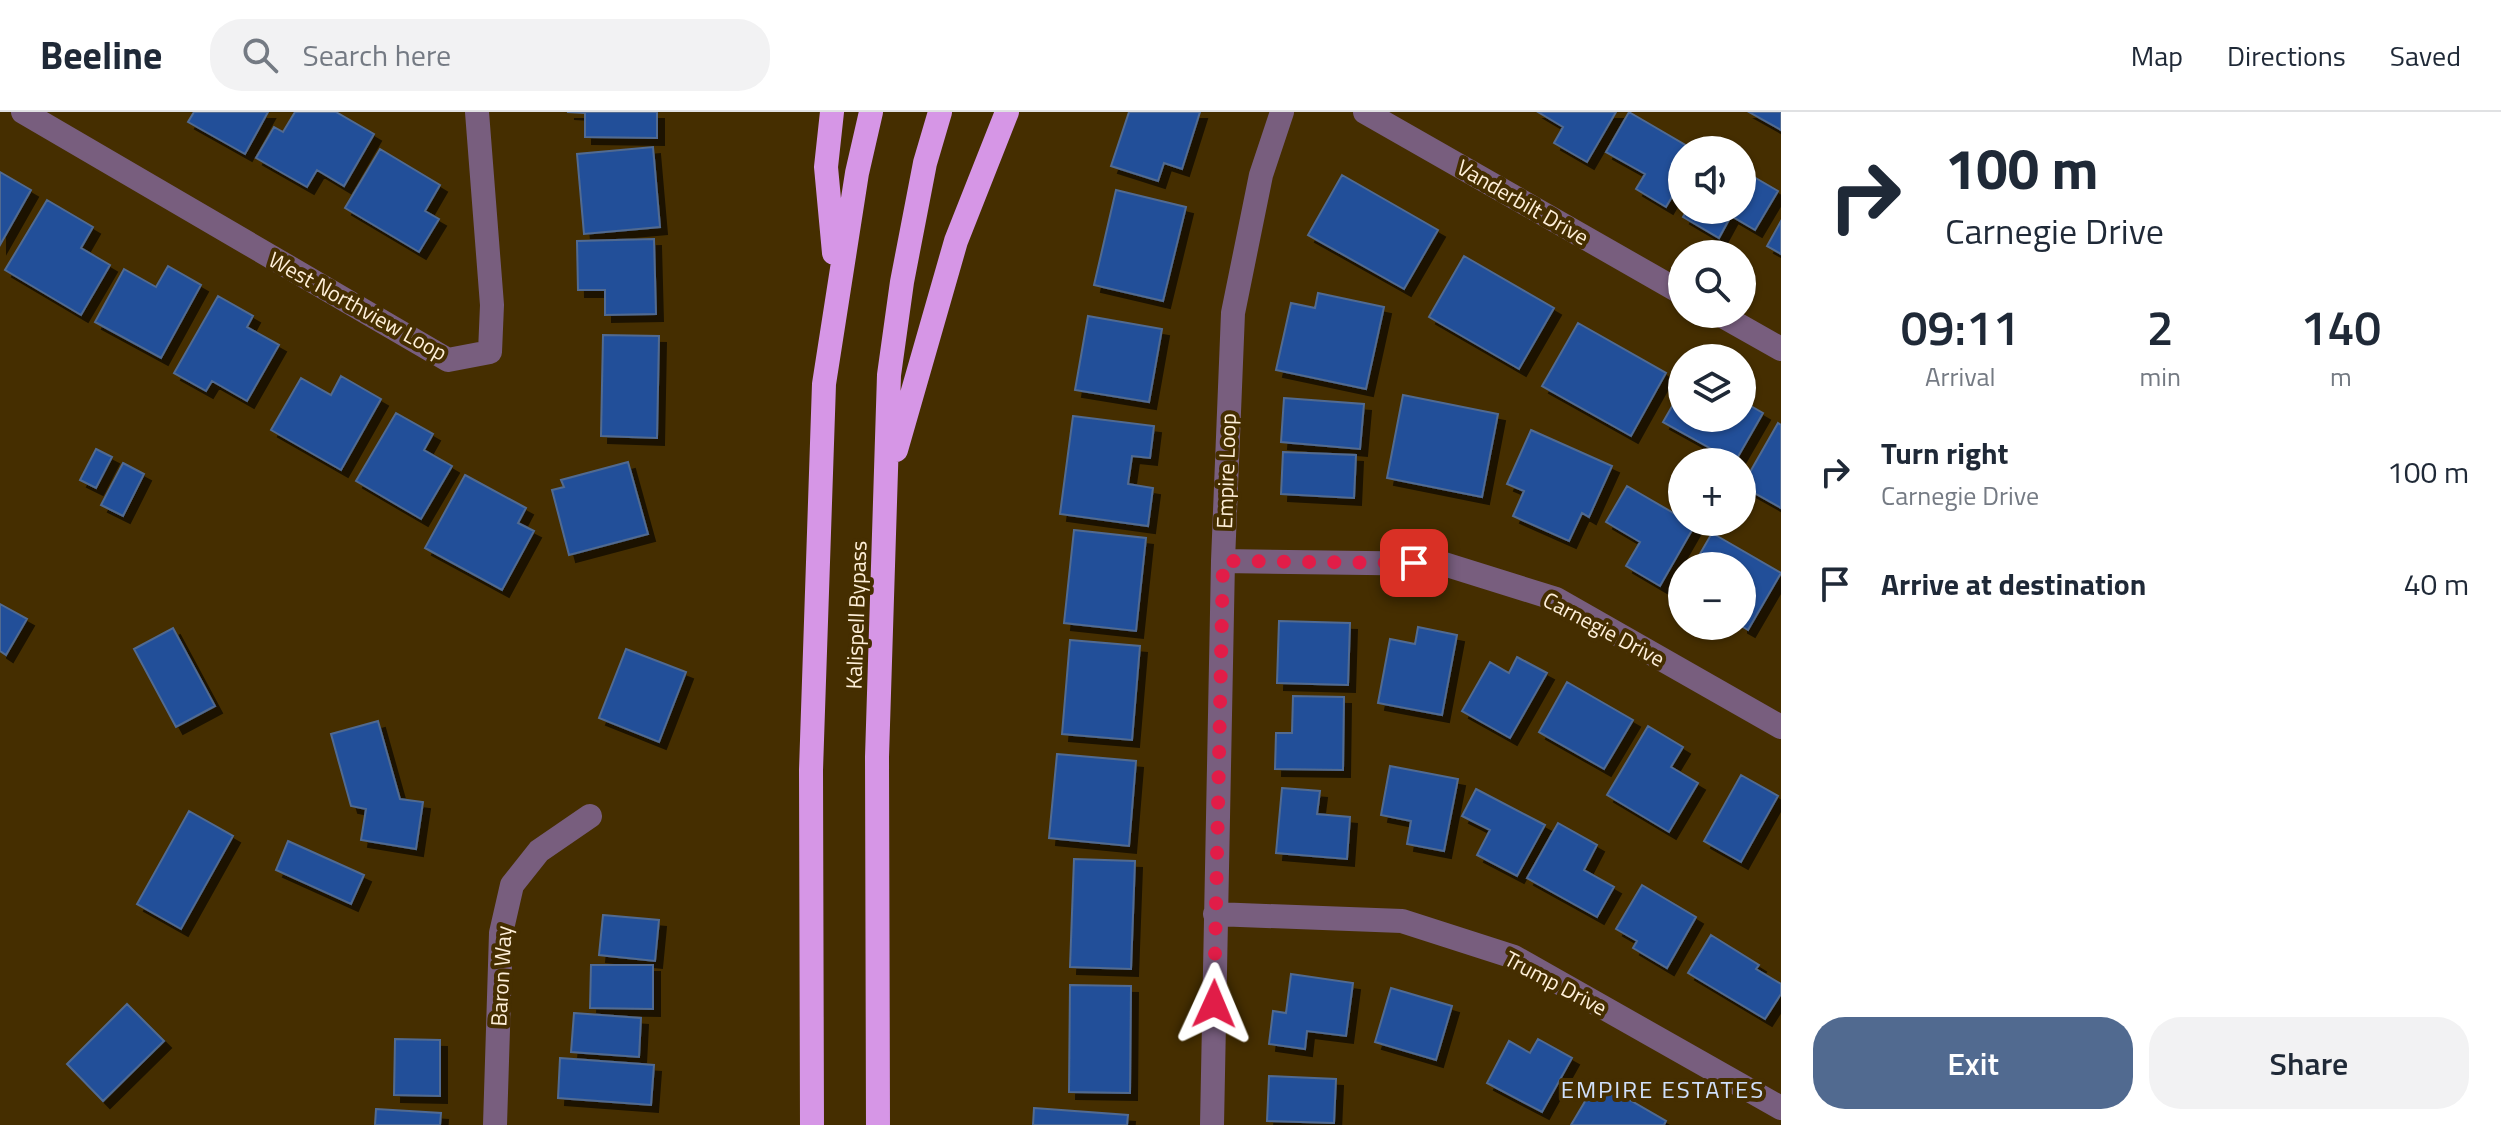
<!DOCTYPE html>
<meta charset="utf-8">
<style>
:root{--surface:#fff;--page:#f2f2f3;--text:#1f2937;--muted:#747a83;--line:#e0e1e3;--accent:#516a90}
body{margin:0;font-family:"Titillium Web",sans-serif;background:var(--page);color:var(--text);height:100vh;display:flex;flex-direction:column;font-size:30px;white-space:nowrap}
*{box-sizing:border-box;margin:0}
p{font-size:26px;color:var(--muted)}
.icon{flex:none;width:44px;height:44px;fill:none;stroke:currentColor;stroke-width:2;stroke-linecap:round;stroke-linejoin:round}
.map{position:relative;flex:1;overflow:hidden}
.sheet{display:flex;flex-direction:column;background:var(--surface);width:720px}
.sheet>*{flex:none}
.guide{background:#fff;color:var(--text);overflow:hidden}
.buttons{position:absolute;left:1668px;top:24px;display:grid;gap:16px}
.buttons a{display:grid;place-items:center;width:88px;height:88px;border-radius:50%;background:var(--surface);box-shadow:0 2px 6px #0004;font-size:40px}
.pin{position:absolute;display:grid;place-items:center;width:68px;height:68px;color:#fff;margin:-34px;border-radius:16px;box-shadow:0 4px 12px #0006}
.me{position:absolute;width:88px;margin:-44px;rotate:1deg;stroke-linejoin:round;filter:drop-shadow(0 0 6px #0008)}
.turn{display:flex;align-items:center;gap:28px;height:168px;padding:0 32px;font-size:36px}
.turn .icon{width:104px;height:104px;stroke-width:2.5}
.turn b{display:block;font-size:56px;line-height:68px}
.eta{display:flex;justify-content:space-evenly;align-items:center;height:136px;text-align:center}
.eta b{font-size:48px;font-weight:600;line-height:56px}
.primary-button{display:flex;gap:16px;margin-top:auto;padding:16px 32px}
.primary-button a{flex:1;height:92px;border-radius:32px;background:var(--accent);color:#fff;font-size:32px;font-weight:600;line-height:92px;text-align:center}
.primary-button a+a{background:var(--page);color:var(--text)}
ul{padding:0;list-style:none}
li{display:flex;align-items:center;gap:24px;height:112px;padding:0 32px}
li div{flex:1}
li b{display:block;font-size:30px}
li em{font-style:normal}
header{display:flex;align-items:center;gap:48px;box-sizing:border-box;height:112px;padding:0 40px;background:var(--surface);border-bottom:2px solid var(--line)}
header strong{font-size:38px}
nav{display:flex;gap:44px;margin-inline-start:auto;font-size:28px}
.search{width:560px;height:72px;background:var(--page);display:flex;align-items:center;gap:20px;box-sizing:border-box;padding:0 28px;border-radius:32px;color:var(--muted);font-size:30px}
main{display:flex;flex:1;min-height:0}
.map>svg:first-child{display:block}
.building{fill:#225099;stroke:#516a91;stroke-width:2;filter:url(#shadow)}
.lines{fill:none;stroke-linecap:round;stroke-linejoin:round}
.street{stroke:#785e7e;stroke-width:24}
.highway{stroke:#d696e6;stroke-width:24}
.route{stroke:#e11d48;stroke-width:14;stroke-dasharray:0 25.2}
.labels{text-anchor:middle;stroke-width:8;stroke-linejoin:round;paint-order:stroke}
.street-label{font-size:22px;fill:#feefd8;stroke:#452e00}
.neighbourhood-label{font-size:24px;letter-spacing:2px;fill:#d0e0fa;stroke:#452e00}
</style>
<header>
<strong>Beeline</strong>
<div class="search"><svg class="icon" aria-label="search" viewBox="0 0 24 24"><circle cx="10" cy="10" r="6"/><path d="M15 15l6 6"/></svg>Search here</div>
<nav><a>Map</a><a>Directions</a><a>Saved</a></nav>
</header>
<main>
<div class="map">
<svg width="1781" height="1013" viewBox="0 0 1781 1013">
<defs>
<filter id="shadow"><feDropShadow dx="7" dy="7" stdDeviation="0" flood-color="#0009"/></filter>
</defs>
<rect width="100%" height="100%" fill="#452e00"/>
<path class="building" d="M194,0H268L245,42L188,10Z
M295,0H336L374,22L344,74L317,58L307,75L256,46L274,15L283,20Z
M567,0H657V26L585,25V1Z
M1129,0H1200L1182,57L1164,51L1158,69L1111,54Z
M1538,0H1616L1587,50L1554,31L1563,15Z
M1629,0L1694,38H1682V68L1666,95L1636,77L1645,62L1606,40Z
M1749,0H1781V18Z
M653,35L660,115L584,122L577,42Z
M380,37L440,73L425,99L439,107L419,140L345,96Z
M1742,58L1778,79L1755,118L1731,104L1719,126L1683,105L1687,98H1742Z
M0,60L31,78L0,133Z
M1342,63L1438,118L1404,177L1308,123Z
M1116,78L1186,95L1163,189L1094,173Z
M47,88L93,115L81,136L110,153L81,203L5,158Z
M1781,109V142L1767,134Z
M654,127L656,202L605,203V178H578L577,129Z
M1464,144L1554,196L1519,257L1429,205Z
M168,154L201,173L161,246L95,210L124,157L156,175Z
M1318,181L1384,195L1366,277L1276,258L1291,191L1315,196Z
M218,184L253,204L247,215L279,233L247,289L212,269L206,279L174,261Z
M1088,204L1162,217L1149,290L1075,278Z
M1578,211L1666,261L1631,324L1542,274Z
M603,223L659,224L657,326L601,324Z
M341,264L381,287L341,358L271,318L301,266L331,283Z
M1682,277V306H1742V289L1763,301L1735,350L1663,310Z
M1403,283L1498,302L1482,385L1387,366Z
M1284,286L1364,292L1360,337L1281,330Z
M396,301L433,322L424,338L452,354L421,407L356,369Z
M1073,304L1154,314L1150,346L1132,344L1128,372L1153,376L1148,414L1060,402Z
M1778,311L1781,313V396L1742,374Z
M1531,318L1612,354L1589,405L1582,401L1569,429L1513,404L1524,379L1507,372Z
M96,337L112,345L96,376L80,368Z
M1283,340L1356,343L1354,386L1281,382Z
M628,350L648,422L569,443L552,378L564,375L561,368Z
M123,351L144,362L123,404L101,393Z
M465,363L526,396L518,411L534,419L502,478L425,436Z
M1627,374L1682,406V410L1695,413L1660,474L1626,454L1640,430L1606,410Z
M1074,418L1146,426L1136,519L1064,511Z
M1712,421L1781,461L1748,518L1741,514L1742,454H1693Z
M0,492L27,507L6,543L0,539Z
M1279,509L1350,511L1348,573L1277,571Z
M1418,515L1457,523L1442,603L1378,591L1390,527L1415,532Z
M173,516L215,594L176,615L134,537Z
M1070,528L1140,534L1132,628L1062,622Z
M626,537L686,560L659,630L599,606Z
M1517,545L1547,561L1510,626L1462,599L1490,550L1509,561Z
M1567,570L1633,608L1604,657L1539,620Z
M1293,584L1344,585L1343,658L1275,657L1276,621H1292Z
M378,609L400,687L423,690L416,737L361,728L366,697L351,694L331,622Z
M1648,614L1683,635L1671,655L1698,671L1669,720L1607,683Z
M1057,642L1136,649L1129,734L1049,726Z
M1390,654L1458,667L1444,739L1407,732L1411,709L1381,703Z
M1741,663L1778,684L1741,750L1704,729Z
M1282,676L1320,679L1317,702L1350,705L1347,747L1276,741Z
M1476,677L1545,713L1517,764L1477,743L1490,718L1462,704Z
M189,699L233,724L181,817L137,792Z
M1558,711L1597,733L1584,758L1614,775L1597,805L1527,766Z
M288,729L364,763L351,792L276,758Z
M1074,747L1135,749L1131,857L1070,855Z
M1642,773L1696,805L1667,856L1633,836L1637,829L1616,817Z
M603,803L659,808L655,849L599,843Z
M1711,823L1759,853L1756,857L1781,872V882L1765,907L1688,861Z
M591,853H653V897L590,896Z
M1291,862L1353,871L1346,924L1307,919L1305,937L1269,932L1273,899L1286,901Z
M1070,873L1131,874L1130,981L1069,980Z
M1391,876L1452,894L1436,948L1375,930Z
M127,892L164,929L103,989L67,952Z
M574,901L641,906L639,945L571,940Z
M395,927L440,928V984L394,983Z
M1538,927L1572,946L1542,1000L1487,971L1509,929L1530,941Z
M560,946L654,953L651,993L558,986Z
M1269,964L1336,967L1334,1011L1267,1009Z
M1597,969L1666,1009L1664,1013H1571Z
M1034,996L1128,1003L1127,1013H1033Z
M376,997L441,1001L440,1013H375Z"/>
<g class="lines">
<path class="street" d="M23,0L448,248L490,240L492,193L477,0
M1365,0L1682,181
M1719,202L1781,237
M1223,449L1444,452L1556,487L1781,615
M1215,802L1402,809L1514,845L1781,996
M495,1013L501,821L512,773L539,739L590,704
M1212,1013L1223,449L1233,201L1261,63L1282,0"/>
<path class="highway" d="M832,0L826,55L834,141
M896,338L956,129L1007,0
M812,1013L811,658L824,272L857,61L871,0
M878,1013L877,645L889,263L902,170L925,51L940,0"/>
</g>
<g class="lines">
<path class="route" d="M1214,892L1223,449L1414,451"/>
</g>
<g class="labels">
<g class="street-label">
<text transform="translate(1523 90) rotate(30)" y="8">Vanderbilt Drive</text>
<text transform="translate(358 194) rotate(29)" y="8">West Northview Loop</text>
<text transform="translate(1226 359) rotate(-88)" y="8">Empire Loop</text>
<text transform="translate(856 503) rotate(-88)" y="8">Kalispell Bypass</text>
<text transform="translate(1604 517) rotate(28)" y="8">Carnegie Drive</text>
<text transform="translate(501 864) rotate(-87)" y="8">Baron Way</text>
<text transform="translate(1556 871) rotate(28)" y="8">Trump Drive</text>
</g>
<g class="neighbourhood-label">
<text x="1663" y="986">EMPIRE ESTATES</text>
</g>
</g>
</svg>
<div class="buttons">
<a><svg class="icon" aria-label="sound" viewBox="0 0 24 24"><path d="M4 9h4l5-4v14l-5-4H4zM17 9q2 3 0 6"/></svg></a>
<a><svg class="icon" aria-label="search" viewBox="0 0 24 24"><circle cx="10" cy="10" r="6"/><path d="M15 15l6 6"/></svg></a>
<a><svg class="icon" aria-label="layers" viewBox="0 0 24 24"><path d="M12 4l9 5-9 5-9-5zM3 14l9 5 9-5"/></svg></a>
<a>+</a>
<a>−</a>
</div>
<div class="pin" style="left:1414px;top:451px;background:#d93025"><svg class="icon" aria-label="arrive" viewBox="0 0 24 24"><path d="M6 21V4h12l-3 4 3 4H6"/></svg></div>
<svg class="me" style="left:1214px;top:892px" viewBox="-20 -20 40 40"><path d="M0-17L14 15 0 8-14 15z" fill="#e11d48" stroke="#fff" stroke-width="4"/></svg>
</div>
<section class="sheet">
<div class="guide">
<div class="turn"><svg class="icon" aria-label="right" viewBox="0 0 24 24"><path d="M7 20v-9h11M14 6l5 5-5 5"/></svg><div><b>100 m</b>Carnegie Drive</div></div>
</div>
<div class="eta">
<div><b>09:11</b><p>Arrival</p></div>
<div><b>2</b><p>min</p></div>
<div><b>140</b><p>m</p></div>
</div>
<ul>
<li><svg class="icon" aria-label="right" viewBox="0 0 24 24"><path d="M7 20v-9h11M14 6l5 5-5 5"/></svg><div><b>Turn right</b><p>Carnegie Drive</p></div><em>100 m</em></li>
<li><svg class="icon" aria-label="arrive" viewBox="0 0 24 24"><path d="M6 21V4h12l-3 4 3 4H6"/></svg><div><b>Arrive at destination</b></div><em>40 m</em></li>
</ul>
<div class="primary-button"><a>Exit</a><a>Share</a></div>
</section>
</main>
